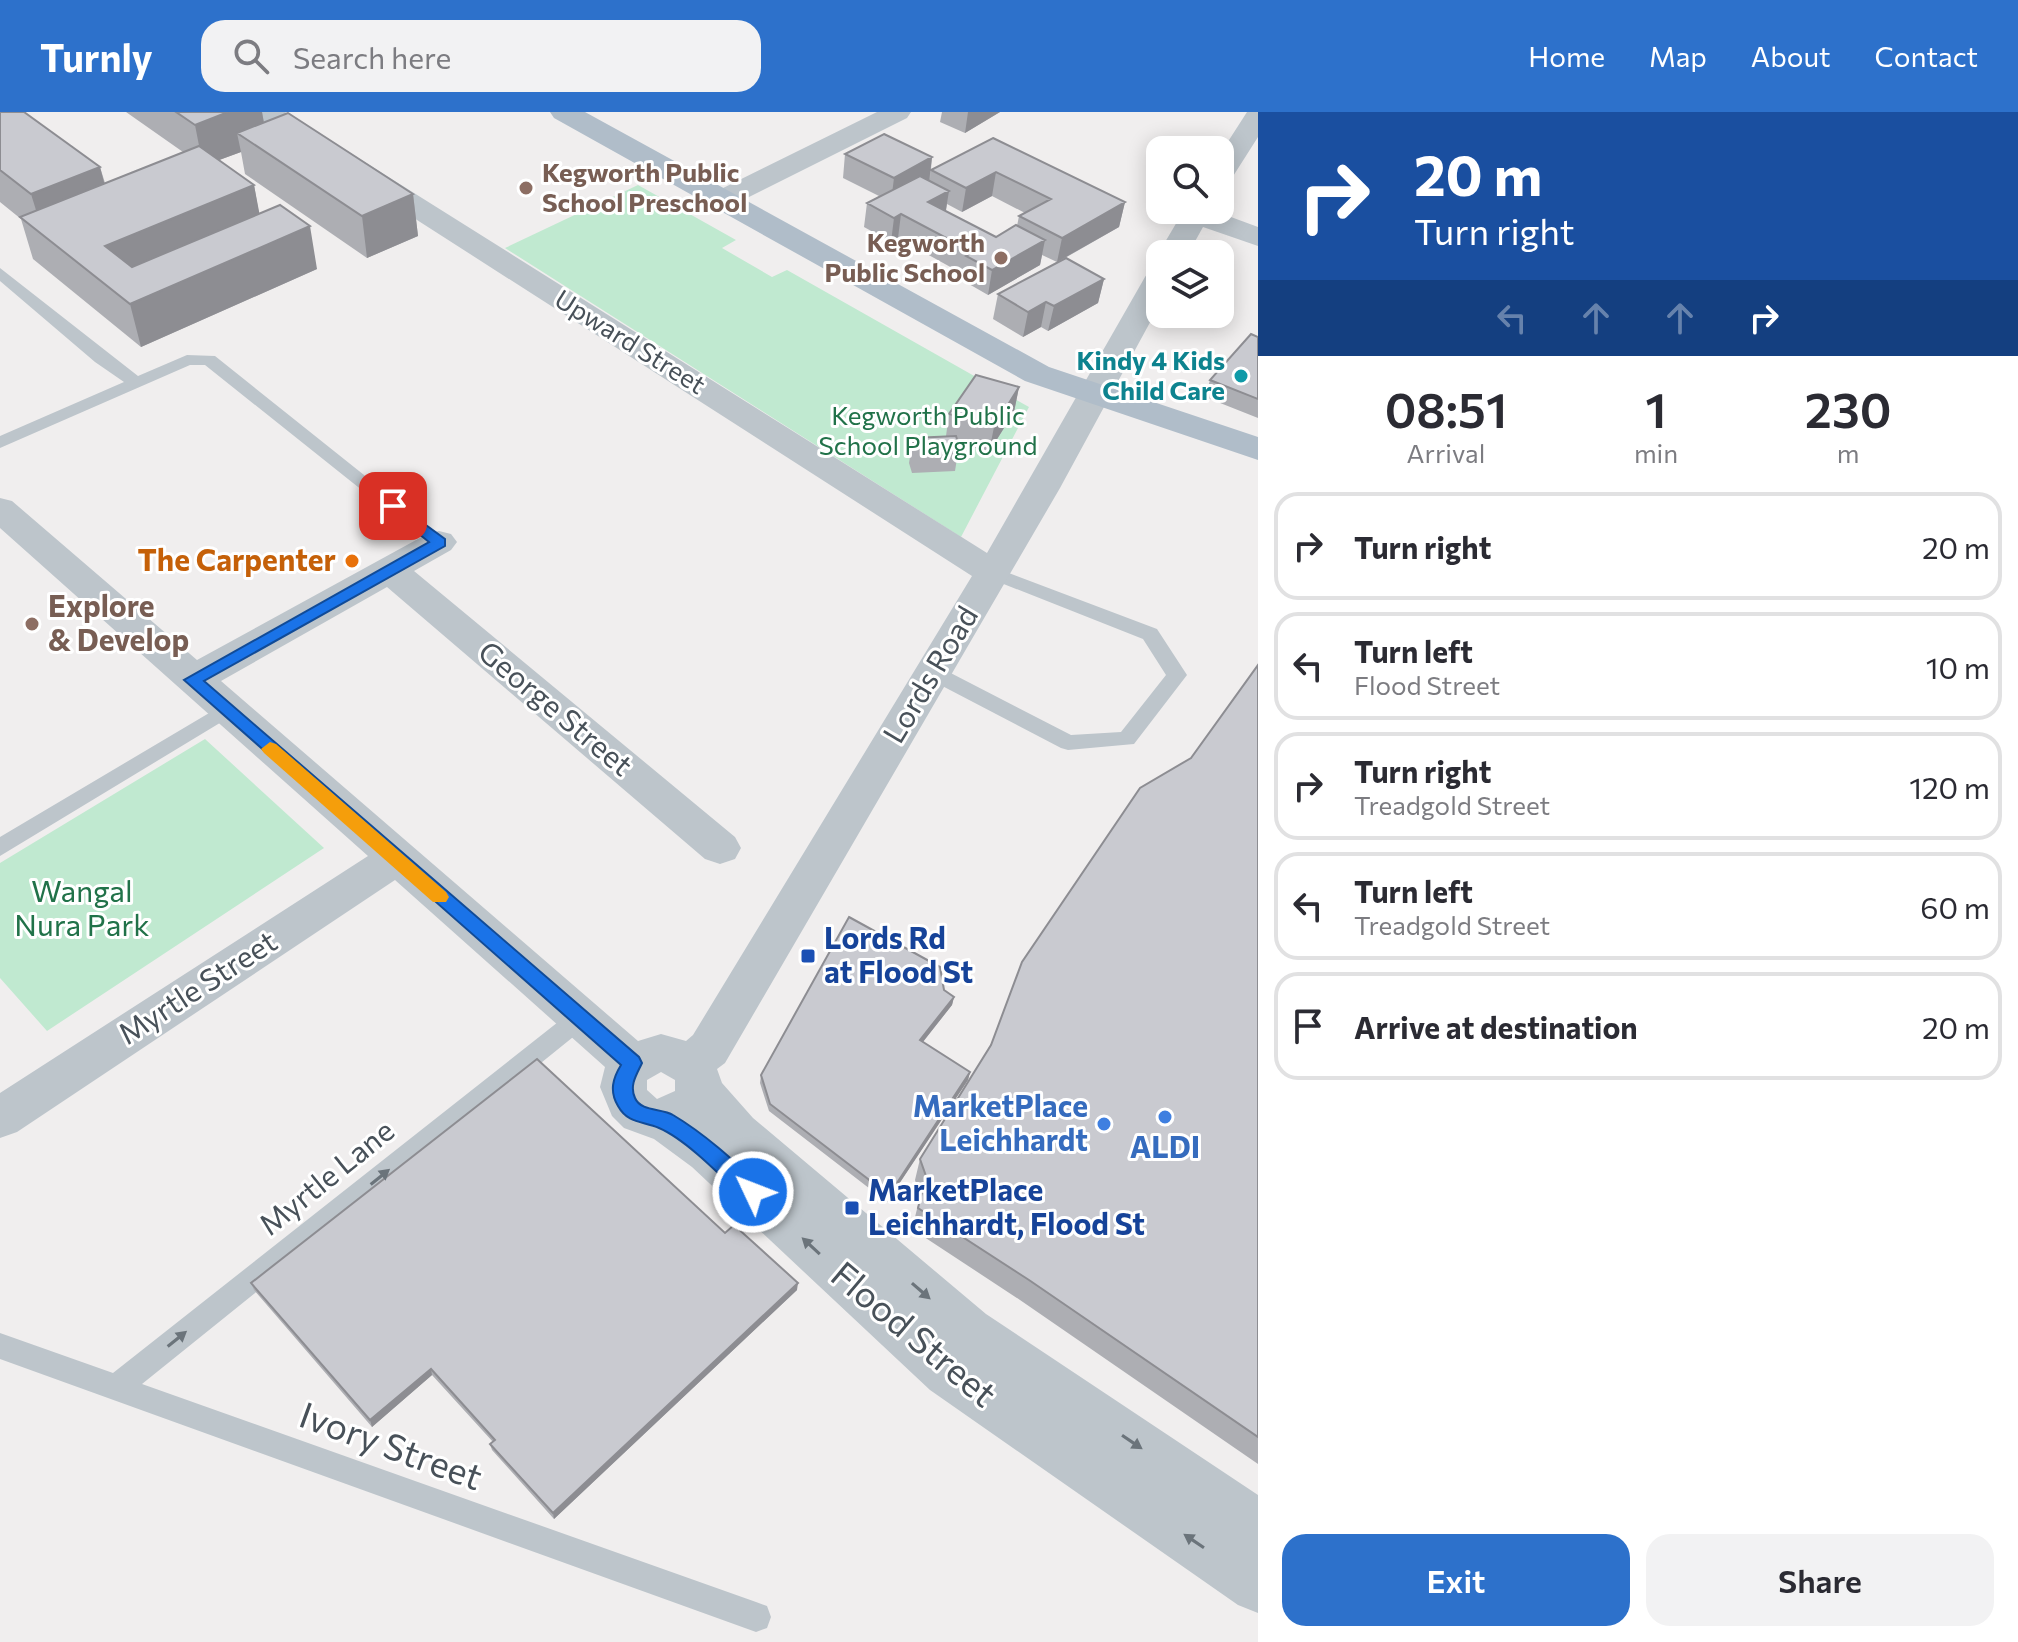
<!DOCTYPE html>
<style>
:root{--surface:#fff;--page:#f2f2f3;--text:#2b2b33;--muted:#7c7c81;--line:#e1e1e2;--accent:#2d71cb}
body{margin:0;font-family:Commissioner,sans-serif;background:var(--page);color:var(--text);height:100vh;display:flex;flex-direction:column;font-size:30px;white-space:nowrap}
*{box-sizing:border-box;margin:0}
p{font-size:26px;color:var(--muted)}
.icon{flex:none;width:44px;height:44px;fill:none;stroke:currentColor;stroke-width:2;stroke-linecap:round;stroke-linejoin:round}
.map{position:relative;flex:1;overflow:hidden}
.sheet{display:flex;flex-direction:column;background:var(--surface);width:760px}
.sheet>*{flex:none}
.hud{background:#1a4fa0;color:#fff;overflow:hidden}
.controls{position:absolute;left:1146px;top:24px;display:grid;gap:16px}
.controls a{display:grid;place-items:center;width:88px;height:88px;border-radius:16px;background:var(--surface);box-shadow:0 4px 20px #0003;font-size:40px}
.pin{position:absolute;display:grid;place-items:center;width:68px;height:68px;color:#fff;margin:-34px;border-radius:16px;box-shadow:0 4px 12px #0006}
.me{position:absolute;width:88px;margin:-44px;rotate:313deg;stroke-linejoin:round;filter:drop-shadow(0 0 6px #0008)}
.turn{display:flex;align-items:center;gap:28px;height:168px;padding:0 24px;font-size:36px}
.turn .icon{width:104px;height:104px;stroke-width:2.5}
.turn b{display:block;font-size:56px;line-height:68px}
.lanes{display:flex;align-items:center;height:76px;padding:0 24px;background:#0003;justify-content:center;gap:40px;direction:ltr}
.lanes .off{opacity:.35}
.eta{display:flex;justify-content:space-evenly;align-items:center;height:136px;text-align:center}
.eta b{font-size:48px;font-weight:600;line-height:56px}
.action{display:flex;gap:16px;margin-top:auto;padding:16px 24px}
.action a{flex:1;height:92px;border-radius:24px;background:var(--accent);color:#fff;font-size:32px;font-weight:600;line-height:92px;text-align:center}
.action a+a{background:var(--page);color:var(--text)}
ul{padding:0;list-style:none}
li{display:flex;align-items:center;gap:24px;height:108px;margin:0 16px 12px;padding:0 8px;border:4px solid var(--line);border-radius:24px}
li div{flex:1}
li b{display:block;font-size:30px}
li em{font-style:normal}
header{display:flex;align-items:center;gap:48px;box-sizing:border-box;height:112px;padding:0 40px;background:var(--accent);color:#fff}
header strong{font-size:38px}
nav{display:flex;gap:44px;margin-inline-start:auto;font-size:28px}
.search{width:560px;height:72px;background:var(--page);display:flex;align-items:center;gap:20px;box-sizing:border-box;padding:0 28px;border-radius:24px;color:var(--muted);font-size:30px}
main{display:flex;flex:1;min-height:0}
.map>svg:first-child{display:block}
.green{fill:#c0e9d0}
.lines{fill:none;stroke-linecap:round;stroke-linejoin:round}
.service{fill:#bdc5cb;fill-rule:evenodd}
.minor{fill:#bdc5cb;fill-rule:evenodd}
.primary{fill:#b0bdc9;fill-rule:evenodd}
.wall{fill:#adaeb3;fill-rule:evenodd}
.shaded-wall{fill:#8d8d92}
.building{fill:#c9cad0;stroke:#8d8d92;stroke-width:2}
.oneway{fill:#6b747b}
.route{fill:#1a73e8;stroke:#114b97;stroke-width:2}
.slow{fill:#f59e0b}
.education-dot{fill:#8d6e63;stroke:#fff;stroke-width:3}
.culture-dot{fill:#0f9aa8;stroke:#fff;stroke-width:3}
.food-dot{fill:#e8710a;stroke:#fff;stroke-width:3}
.transit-dot{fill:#1a4fb4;stroke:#fff;stroke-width:3}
.shop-dot{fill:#3f7fe0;stroke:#fff;stroke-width:3}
.labels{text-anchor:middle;stroke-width:6;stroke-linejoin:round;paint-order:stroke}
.far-education-label{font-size:26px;font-weight:bold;fill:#785e54;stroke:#fff;text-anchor:start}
.far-street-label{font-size:26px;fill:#485159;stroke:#fff}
.far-culture-label{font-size:26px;font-weight:bold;fill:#0d838f;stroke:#fff;text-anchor:end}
.far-park-label{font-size:26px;fill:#217249;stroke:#fff}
.food-label{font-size:30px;font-weight:bold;fill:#c56008;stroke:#fff;text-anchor:end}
.education-label{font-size:30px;font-weight:bold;fill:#785e54;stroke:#fff;text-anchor:start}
.street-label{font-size:30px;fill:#485159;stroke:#fff}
.park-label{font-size:30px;fill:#217249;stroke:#fff}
.transit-label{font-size:30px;font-weight:bold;fill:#164399;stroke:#fff;text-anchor:start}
.shop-label{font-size:30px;font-weight:bold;fill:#366cbe;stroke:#fff;text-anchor:end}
.near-street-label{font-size:36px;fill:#485159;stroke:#fff}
</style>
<header>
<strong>Turnly</strong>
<div class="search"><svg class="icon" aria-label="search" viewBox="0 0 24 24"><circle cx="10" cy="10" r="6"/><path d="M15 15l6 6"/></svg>Search here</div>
<nav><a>Home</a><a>Map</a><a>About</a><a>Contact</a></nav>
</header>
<main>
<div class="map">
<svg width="1258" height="1530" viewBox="0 0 1258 1530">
<rect width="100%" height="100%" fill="#f0eeee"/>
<path class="green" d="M638,73L736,128L722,136L772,165L787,158L1029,295L961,425L505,136Z
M205,627L324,736L47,919L0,866V751Z"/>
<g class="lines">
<path class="service" d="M0,156L138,264L187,243L215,244L448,430L439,436L432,434L205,253H190L0,336V324L124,270L95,250L0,169Z
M993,455L1157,517L1187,563L1134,632L1068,638L1061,636L927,566L924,561L927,556H941L1071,623L1121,620L1166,563L1143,527L986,465L984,461L986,457Z
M226,591L233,593L236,598L233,603L0,744V725Z
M580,896L588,899L592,906L588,913L142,1272L756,1490L767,1494L771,1505L767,1516L756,1520L0,1247V1221L113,1261L572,899Z"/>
<path class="minor" d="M254,0H285L987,441L1145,165L1149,159L1160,156V192L1060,376L725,951L717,957L722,971L753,1006L986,1202L1258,1383V1501L1238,1493L930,1278L692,1055L654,1027L624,1016L612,1004L600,975L605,955L395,768L17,1020L0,1026V981L368,744L0,416V386L12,389L197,548L427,422L439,419L451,422L457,430L451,438L414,459L735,725L741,736L735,747L720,752L705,747L387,475L221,569L638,929L661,922L686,929L693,923L972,464L258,6ZM661,960L675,968V979L657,987L647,978V968Z
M877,0H911L907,6L731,94L721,96L711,94L707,88L711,82Z
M1247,0H1258V25L1230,69L1220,71V42Z
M1184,98H1212L1258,115V134L1203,115L1188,142H1160V144L1158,142Z"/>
<path class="primary" d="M550,0H585L1049,255L1258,325V348L1025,269L554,6Z"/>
</g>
<path class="wall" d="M0,0L100,55L105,71L183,40L126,0H262L264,10L413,82L418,124L367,146L245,62L241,40L219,48L254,73L259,102L317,157L141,235L33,147L21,107L0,90Z
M942,0H1000L965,21L940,10Z
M993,26L1125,90L1119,115L1058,150L1104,167L1098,191L1048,219L1041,215L1023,225L993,207L998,182L1057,150L1042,143L1040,153L988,183L962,168L963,162L898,126L891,130L864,115L867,91L879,84L843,66L845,42L932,45L930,69L931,58ZM992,84L1025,101L1019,104L1017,114L996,125L946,99L947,92L962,100Z
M1258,225V306L1205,285L1210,268Z
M1019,275L1014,300L989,340L958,331L959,334L955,359L912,361L909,351L913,326L946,324L949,302Z
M1258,553V1352L1020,1188L912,1117L920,1085L915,1068L920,1047L1191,646Z
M944,878L954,885L952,893L923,930L970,960L968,968L887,1090L769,999L760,971L761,963Z
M725,1121L797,1178L554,1407L492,1338L490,1332L493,1330L432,1263L372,1315L254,1178L251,1171Z"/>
<path class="shaded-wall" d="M228,0H262L267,29L237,21L241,40L203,54L195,13Z
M968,0H1000L965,21Z
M932,45L929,70L891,90L894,66Z
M100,55L111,97L44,124L31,82Z
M996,60L992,84L962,100L966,76Z
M254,73L262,115L116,177L105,134Z
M949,79L945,103L928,90Z
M413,82L418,124L367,146L362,104Z
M1125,90L1119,115L1057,150L1062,126Z
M901,102L898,126L891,130L894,106Z
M310,114L317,157L141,235L130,192Z
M1045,128L1040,153L988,183L992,158Z
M1104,167L1098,191L1048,219L1054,194Z
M1046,190L1041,215L1023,225L1028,200Z
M1019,275L1014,300L989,340L994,315Z
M954,885L952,893L918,936L920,928Z
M970,960L968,968L887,1090L889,1083Z
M798,1171L797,1178L554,1407L553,1401Z
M431,1257L432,1263L372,1315L370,1308Z"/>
<path class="building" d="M0,0H24L100,55L31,82L0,58Z
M176,0H228L195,13Z
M288,1L413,82L362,104L237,21Z
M884,22L932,45L894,66L845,42Z
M993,26L1125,90L1062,126L1019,104L1051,87L996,60L966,76L931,58Z
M199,34L254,73L105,134L132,155L280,93L310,114L130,192L20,105Z
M920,64L949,79L928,90L996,125L1016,113L1045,128L992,158L966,144L973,140L901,102L894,106L867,91Z
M1066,146L1104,167L1054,194L1046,190L1028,200L998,182Z
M1251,222L1258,225V287L1210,268Z
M976,263L1019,275L994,315L949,302Z
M956,324L959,334L916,336L913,326Z
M1258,553V1325L1029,1168L918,1096L926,1064L920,1047L991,933L1022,850L1140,676L1191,646Z
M849,805L940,855L944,878L954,885L920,928L970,960L889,1083L770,992L761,963Z
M537,947L725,1121L734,1113L798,1171L553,1401L490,1332L495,1328L431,1257L370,1308L251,1171Z"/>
<defs><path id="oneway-solid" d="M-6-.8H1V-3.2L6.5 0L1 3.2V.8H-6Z" transform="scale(2)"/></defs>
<g class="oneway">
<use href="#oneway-solid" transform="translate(380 1065) rotate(-39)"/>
<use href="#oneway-solid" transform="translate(811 1134) rotate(-137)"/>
<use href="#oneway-solid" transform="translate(921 1179) rotate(41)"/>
<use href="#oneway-solid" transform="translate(177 1227) rotate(-39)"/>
<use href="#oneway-solid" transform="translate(1132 1330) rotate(34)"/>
<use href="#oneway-solid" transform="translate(1194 1429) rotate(-146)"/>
</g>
<path class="route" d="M393,389L445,427V434L204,569L639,945L642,951C637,962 629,973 635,986C641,1000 662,996 673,1003C705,1022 733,1048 760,1073L763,1080L760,1087L753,1089L745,1087C723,1066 687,1028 659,1016C643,1009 628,1012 618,994C609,979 613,966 621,953L184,568L429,430L388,397V391Z"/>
<path class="slow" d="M270,630L276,632L446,780L449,785L446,790H433L264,641L261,637Z"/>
<g class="education-dot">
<circle cx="526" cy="76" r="8"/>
<circle cx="1001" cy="146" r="8"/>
<circle cx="32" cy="512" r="8"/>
</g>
<circle class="culture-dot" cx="1241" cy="264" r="8"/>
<circle class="food-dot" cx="352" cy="449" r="8"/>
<g class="transit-dot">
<rect x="800" y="836" width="16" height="16" rx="4"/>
<rect x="844" y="1088" width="16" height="16" rx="4"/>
</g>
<g class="shop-dot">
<circle cx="1165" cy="1005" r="8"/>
<circle cx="1104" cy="1012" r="8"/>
</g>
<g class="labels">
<g class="far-education-label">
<text x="542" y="70">Kegworth Public<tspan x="542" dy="30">School Preschool</tspan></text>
<text x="985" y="140" text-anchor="end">Kegworth<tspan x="985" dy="30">Public School</tspan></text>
</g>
<g class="far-street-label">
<text transform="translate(630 230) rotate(32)" y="9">Upward Street</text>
</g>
<g class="far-culture-label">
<text x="1225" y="258">Kindy 4 Kids<tspan x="1225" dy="30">Child Care</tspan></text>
</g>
<g class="far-park-label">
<text x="928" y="313">Kegworth Public<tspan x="928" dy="30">School Playground</tspan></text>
</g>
<g class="food-label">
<text x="336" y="459">The Carpenter</text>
</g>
<g class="education-label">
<text x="48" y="505">Explore<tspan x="48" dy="34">&amp; Develop</tspan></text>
</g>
<g class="street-label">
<text transform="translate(931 563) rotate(-59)" y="10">Lords Road</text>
<text transform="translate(555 597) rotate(40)" y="10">George Street</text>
<text transform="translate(198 876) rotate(-33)" y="10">Myrtle Street</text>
<text transform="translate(327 1066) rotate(-39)" y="10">Myrtle Lane</text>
</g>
<g class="park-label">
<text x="82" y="790">Wangal<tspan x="82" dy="34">Nura Park</tspan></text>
</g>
<g class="transit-label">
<text x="824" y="837">Lords Rd<tspan x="824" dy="34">at Flood St</tspan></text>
<text x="868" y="1089">MarketPlace<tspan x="868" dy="34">Leichhardt, Flood St</tspan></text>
</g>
<g class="shop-label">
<text x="1088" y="1005">MarketPlace<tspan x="1088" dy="34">Leichhardt</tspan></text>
<text x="1165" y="1046" text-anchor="middle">ALDI</text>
</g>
<g class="near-street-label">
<text transform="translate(914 1222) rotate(40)" y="13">Flood Street</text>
<text transform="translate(391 1334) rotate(20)" y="13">Ivory Street</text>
</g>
</g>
</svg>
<div class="controls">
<a><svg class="icon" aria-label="search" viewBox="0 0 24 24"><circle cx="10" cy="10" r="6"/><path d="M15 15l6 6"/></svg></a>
<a><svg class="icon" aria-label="layers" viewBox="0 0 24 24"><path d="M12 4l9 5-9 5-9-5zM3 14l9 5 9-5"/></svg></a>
</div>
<div class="pin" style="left:393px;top:394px;background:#d93025"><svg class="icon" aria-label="arrive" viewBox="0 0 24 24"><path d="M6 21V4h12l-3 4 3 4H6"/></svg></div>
<svg class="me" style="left:753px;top:1080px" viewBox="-20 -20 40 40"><circle r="17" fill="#1a73e8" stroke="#fff" stroke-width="3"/><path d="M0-11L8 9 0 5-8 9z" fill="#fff"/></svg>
</div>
<section class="sheet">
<div class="hud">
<div class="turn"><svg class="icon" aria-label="right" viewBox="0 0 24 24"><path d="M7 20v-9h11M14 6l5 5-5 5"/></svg><div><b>20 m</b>Turn right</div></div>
<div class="lanes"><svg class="icon off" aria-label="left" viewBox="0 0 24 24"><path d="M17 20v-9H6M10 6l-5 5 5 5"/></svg><svg class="icon off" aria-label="ahead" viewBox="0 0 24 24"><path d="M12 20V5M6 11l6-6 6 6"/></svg><svg class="icon off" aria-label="ahead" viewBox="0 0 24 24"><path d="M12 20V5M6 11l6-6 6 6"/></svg><svg class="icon" aria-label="right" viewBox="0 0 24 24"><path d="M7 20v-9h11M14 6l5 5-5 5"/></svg></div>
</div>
<div class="eta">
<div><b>08:51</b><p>Arrival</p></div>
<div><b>1</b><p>min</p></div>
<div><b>230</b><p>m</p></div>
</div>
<ul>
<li><svg class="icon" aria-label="right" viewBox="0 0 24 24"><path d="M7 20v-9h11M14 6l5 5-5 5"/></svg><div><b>Turn right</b></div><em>20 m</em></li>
<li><svg class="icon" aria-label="left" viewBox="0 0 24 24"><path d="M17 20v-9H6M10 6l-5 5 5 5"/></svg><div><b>Turn left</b><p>Flood Street</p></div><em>10 m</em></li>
<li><svg class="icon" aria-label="right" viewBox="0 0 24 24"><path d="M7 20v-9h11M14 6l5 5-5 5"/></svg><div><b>Turn right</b><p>Treadgold Street</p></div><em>120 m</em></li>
<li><svg class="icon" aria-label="left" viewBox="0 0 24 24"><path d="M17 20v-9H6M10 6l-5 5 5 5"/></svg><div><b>Turn left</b><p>Treadgold Street</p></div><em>60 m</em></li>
<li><svg class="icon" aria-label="arrive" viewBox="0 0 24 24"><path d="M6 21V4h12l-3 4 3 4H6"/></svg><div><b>Arrive at destination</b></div><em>20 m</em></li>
</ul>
<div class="action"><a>Exit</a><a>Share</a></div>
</section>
</main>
